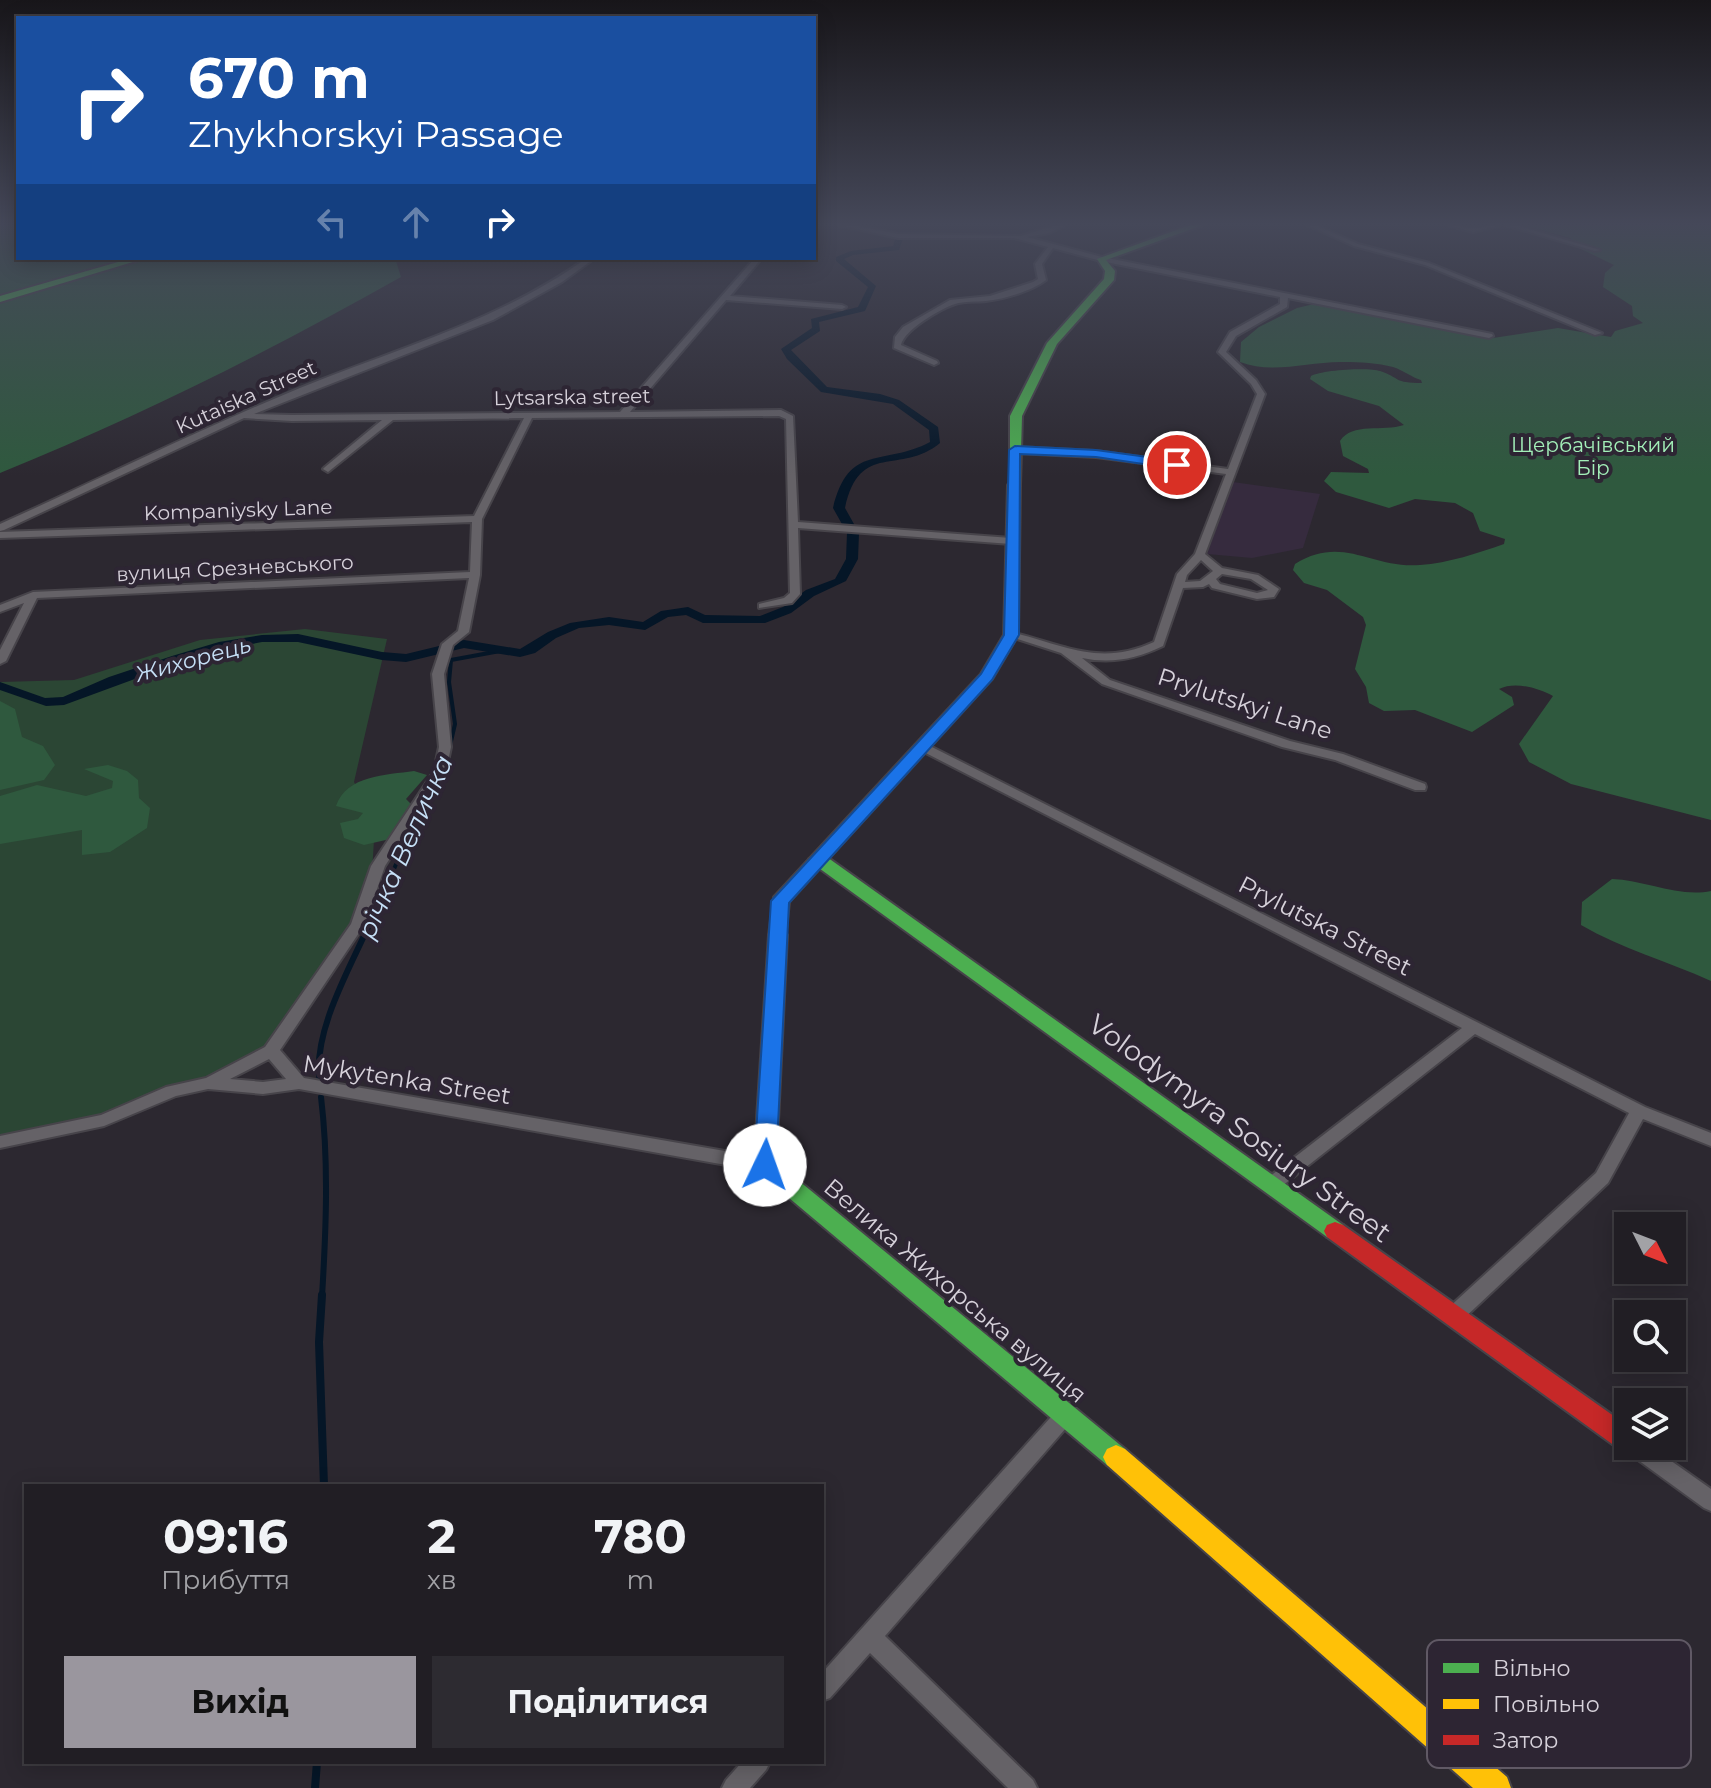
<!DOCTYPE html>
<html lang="uk">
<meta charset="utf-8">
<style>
:root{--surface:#211e24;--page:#2d2b31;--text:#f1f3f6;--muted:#a2a2a6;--line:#3e3c41;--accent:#9a969e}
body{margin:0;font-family:Montserrat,sans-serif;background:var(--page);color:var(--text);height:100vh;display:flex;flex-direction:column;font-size:30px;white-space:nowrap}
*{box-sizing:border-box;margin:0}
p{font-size:26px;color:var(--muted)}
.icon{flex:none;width:44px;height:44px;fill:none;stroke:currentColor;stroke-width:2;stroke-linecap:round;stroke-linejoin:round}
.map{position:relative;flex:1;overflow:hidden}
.sheet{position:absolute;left:24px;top:1484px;width:800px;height:280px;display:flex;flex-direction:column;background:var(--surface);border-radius:0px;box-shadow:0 4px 20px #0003,0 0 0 2px var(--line)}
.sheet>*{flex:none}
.guide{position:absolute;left:16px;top:16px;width:800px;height:244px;border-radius:0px;box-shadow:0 4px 20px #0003,0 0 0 2px var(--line);background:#1a4fa0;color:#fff;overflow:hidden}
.needle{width:52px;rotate:132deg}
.tools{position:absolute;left:1614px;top:1212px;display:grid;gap:16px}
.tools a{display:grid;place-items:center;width:72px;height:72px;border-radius:0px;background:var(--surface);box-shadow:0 4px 20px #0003,0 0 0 2px var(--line);font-size:40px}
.pin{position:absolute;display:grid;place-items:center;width:68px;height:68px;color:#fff;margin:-34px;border:4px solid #fff;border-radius:50%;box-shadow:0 2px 8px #0007}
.me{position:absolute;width:88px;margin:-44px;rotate:3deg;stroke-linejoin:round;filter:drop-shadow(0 0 6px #0008)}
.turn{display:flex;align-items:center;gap:28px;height:168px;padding:0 40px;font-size:36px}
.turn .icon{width:104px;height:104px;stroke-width:2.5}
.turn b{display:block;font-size:56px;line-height:68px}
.lanes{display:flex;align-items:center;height:76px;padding:0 40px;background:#0003;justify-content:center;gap:40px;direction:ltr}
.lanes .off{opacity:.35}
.eta{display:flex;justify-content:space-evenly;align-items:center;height:136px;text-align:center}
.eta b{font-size:48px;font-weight:700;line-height:56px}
.action{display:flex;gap:16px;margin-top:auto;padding:16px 40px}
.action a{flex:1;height:92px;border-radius:0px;background:var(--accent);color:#111;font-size:32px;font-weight:700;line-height:92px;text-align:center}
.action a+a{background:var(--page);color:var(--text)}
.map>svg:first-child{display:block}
.built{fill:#362b3e}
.green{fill:#2b4634}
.forest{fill:#2f593e}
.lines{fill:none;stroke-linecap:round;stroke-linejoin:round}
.stream-far2{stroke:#051627;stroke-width:4}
.stream-far1{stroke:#051627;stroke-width:6}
.stream{stroke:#051627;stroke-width:8}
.canal{fill:#051627;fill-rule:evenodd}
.street-casing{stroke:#47444a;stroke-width:4}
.fast-casing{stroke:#47444a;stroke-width:4}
.slow-casing{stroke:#47444a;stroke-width:4}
.jam-casing{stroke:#47444a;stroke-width:4}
.street{fill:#656267;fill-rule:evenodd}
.fast{fill:#4caf50;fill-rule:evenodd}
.slow{fill:#ffc107;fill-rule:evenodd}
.jam{fill:#c62828;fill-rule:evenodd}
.route{fill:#1a73e8;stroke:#114b97;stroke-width:2}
.labels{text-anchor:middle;stroke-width:8;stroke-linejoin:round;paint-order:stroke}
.far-street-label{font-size:20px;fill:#d6d1da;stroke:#2d2533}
.far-park-label{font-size:20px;fill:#a3f0b9;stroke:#2d2533}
.far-water-label{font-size:22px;font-style:italic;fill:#c6e0f7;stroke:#2d2533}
.street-label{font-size:24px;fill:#d6d1da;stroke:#2d2533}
.water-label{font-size:26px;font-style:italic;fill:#c6e0f7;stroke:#2d2533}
.near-street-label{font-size:28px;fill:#d6d1da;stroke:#2d2533}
.key{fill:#2d2533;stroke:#605965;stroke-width:2}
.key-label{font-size:22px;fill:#d6d1da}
</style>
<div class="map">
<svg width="1711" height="1788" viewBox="0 0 1711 1788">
<rect width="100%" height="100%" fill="#2c2830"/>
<path class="built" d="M1233,482L1320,494L1303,548L1252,558L1207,554Z"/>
<path class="green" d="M305,629L387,639L354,782L375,824L372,872L358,924L276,1043L208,1083L141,1105L0,1137V682L74,680L200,640Z"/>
<path class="forest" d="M0,225H18V258H395L401,277C272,350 138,417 0,473Z
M1523,225H1711V820L1571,784L1529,762L1519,744L1553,696C1538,688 1515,681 1499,689L1512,697L1514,705L1472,732L1415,710L1384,711L1369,703L1366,687L1355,669L1366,625L1363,617L1327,590L1304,583L1293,570L1295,564C1343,534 1371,569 1420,565C1449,563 1478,553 1504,544L1505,539L1480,531L1473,513L1455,503L1415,499L1389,508L1336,492L1324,481L1331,472L1369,473L1368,469L1343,456L1340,441C1352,422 1383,432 1404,425L1379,406L1328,391L1310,379L1311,376C1321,370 1369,367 1380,371C1401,378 1393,383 1422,383L1421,380C1411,377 1403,370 1393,367C1378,363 1360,362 1344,362C1309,361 1274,375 1240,362L1241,342L1259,327L1297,308L1314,304L1493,338L1558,328L1611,337L1615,331L1643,323L1633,316L1632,306L1603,287L1605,273L1614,265L1577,247L1570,238Z
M0,701L15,709L22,737L43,746L55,765L44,780L0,790Z
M108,765L127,771L138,780L139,798L150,808L147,828L110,852L82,855V830L0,844V796L37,785L86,796L112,788L113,781L84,769Z
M414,771L427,775L406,799L413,806L390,839L364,845L344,838L340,823L358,819L363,813L336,806C347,775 386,775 414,771Z
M1612,879C1645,880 1679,898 1711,891V981C1667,961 1622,949 1581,925L1582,902Z"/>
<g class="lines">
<path class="stream-far2" d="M446,763L455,724L449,682L451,660L500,651
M373,918L406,841L439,780"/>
<path class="stream-far1" d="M319,1076C315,1025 353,963 373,916
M321,1097C329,1163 326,1230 322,1297"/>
<path class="stream" d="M322,1295L319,1342L324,1486
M315,1788L317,1762"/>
<path class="canal" d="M896,236L903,238L899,250L853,255L844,259L876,286L865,311L819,322L820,331L791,350L827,387L880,394L899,400L938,427L940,443C900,476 860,440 845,508L859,533L858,559L846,581L814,596L791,613L765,623H703L686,615L668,617L645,630L609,625L579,628L556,638L535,653L520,657L464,648L406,662L382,660L298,642H262L221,650L181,662L64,705L46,706L0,690V682L45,698L63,697L109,677L172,656L219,642L262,635L298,634L382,652L406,654L464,640L520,649L548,632L570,623L609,617L643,622L661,611L688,607L705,615L760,616L783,607L806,590L835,579L846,559L847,533L833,508C849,442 883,467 930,442L929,430L893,404L821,392L787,359L781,349L812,328L811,319L858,307L868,287L836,261V257L851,251L893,246Z"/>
<g class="street-casing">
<path id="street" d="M839,225H853L898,234L1021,236L1056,225H1065L1049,233L1027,237L1102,257L1492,334L1493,336L1489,338L1288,298L1287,307L1236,336L1226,352L1256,380L1265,394L1205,554L1222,568L1258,575L1279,589L1274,597L1257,599L1212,588L1209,584L1203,587L1183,588L1163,646C1136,659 1111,664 1082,658L1110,680L1290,741L1343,754L1425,784L1426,787L1425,790H1415L1335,760L1282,747L1102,684L1061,653L1005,635L1011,632C1064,645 1100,667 1154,642L1177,574L1195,554L1226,474L1096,457L1015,453L1010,450L1015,447L1096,451L1228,469L1257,394L1251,384L1218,352L1230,332L1280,304V297L1101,261L1053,248L1042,264L1046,280C1032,291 1004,299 986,301C976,302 964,301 955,304C940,309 904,330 901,345L937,361L938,363L934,365L894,348L895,337L903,327L950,300L990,296L1033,282L1038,279L1035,264L1048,247L1014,238H898ZM1201,560L1213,571L1200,581L1185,582L1187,575ZM1222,574L1251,579L1268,590L1257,593L1220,584L1216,579Z
M1307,225H1316L1358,244L1429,263L1602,333L1595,335L1425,265L1354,246Z
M1448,225L1473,228L1500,225L1473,232Z
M1505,225H1516L1600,250L1595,251Z
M587,258H595L562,282L493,320L254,414L292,415L620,412L755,258H762L730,296L842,305L846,307L842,309L726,300L630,412L781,410L793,416L798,522L1011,538L1016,541L1011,544L798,528L800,594L792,603L759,608V604L784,598L790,593L786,419L779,416L532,418L482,519L480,575L469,632L453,645L444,674L451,747L446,771L385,866L365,924L280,1050L304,1078L765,1158L771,1160L774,1165L771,1170L765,1172L299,1089L263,1094L208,1089L176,1096L104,1126L0,1148V1136L101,1115L166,1087L206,1078L265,1047L351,924L371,866L434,771L439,747L432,674L442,644L458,631L469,578L37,598L6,661L0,664V650L24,603L0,612V605L33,592L470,572L472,522L0,538V532L474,516L524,418L393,420L328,472L323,469L325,467L382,420L292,421L244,418L4,530L0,531V524C100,479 198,430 300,388C401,347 497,322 587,258ZM269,1059L286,1079L263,1082L230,1079Z
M922,742L1645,1107L1711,1133V1146L1643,1119L1608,1183L1460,1322L1453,1324L1446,1322L1444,1316L1446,1310L1596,1173L1629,1113L1475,1034L1277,1190L1271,1192L1265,1190L1262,1185L1265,1180L1462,1028L918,749L916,746Z
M1066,1405L1073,1408L1076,1414L1073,1420L885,1636L1033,1780L1037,1788H1008L870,1653L830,1698L822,1701V1673L1059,1408Z
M1628,1439V1446H1650L1711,1489V1511L1704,1508L1627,1452L1624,1446Z
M742,1762H770L766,1770L750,1788H722L726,1780Z"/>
</g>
<g class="fast-casing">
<path id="fast" d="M1190,225H1203L1106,260L1115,271L1114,280L1057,344L1022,416L1020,485L1010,488V416L1047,343L1104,279L1105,271L1097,259Z
M132,258H146L0,302V296Z
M818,854L824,855L1343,1225L1346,1231L1343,1237L1335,1240L1327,1237L812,863L809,859Z
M778,929L787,935L776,1162L1125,1449L1129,1457L1125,1465L1116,1469L1107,1465L757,1171L754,1165L769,935Z"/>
</g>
<g class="slow-casing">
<path id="slow" d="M1014,481L1020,485L1018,635L992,679L789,902L785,939H771L769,935L774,897L981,674L1004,635L1008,485Z
M1116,1445L1125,1449L1507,1777L1511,1788H1473L1107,1465L1103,1457L1107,1449Z"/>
</g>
<g class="jam-casing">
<path id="jam" d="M1335,1222L1343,1225L1628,1426V1446H1639L1637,1449L1628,1453L1619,1449L1327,1237L1324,1231L1327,1225Z"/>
</g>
<use href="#street" class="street"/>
<use href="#fast" class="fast"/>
<use href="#slow" class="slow"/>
<use href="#jam" class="jam"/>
</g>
<linearGradient id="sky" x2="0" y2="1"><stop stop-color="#18161a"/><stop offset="0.47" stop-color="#454859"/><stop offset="1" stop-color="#454859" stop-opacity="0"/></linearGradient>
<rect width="1711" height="476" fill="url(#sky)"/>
<path class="route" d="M1015,446L1096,450L1177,461L1183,465L1177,469L1096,457L1020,454L1019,635L992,680L789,903L776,1165L773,1171L765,1174L757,1171L754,1165L771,901L981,674L1004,635L1009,450Z"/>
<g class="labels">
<g class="far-street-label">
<text transform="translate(246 397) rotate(-24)" y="7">Kutaiska Street</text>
<text transform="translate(572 397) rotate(-1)" y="7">Lytsarska street</text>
<text transform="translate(238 510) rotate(-2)" y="7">Kompaniysky Lane</text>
<text transform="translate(235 568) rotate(-3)" y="7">вулиця Срезневського</text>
</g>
<g class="far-park-label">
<text x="1593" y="452">Щербачівський<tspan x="1593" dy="23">Бір</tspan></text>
</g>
<g class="far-water-label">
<text transform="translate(193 659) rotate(-15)" y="8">Жихорець</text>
</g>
<g class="street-label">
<text transform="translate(1245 704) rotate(18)" y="8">Prylutskyi Lane</text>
<text transform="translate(1325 926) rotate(27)" y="8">Prylutska Street</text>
<text transform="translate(407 1080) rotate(9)" y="8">Mykytenka Street</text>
<text transform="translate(955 1291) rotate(40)" y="8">Велика Жихорська вулиця</text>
</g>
<g class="water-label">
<text transform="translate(405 847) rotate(-66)" y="9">річка Величка</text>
</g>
<g class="near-street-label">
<text transform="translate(1240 1128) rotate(36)" y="10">Volodymyra Sosiury Street</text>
</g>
</g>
<rect x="1427" y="1640" width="264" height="128" rx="12" class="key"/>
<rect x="1443" y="1663" width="36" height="10" fill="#4caf50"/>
<rect x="1443" y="1699" width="36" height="10" fill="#ffc107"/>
<rect x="1443" y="1735" width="36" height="10" fill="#c62828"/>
<g class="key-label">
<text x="1493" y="1676">Вільно</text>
<text x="1493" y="1712">Повільно</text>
<text x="1493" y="1748">Затор</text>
</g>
</svg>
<div class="tools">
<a><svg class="needle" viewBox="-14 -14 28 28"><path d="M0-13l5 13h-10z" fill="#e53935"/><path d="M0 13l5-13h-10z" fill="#a2a2a6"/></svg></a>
<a><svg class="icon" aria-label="search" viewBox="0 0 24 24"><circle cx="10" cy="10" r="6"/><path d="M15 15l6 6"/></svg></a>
<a><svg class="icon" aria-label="layers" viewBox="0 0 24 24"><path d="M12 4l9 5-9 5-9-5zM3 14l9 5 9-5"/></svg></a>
</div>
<div class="pin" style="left:1177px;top:465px;background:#d93025"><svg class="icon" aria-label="arrive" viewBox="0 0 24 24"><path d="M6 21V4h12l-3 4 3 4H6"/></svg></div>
<svg class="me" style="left:765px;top:1165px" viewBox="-20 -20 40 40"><circle r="19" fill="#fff"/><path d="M0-13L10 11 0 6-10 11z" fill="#1a73e8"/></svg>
<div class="guide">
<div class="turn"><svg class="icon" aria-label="right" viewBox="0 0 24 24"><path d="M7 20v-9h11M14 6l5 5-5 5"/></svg><div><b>670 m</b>Zhykhorskyi Passage</div></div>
<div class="lanes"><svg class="icon off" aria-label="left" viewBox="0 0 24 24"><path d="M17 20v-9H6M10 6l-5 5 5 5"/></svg><svg class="icon off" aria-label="ahead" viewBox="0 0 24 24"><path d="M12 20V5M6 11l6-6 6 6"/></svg><svg class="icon" aria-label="right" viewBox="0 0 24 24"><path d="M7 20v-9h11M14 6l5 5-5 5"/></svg></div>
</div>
<section class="sheet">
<div class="eta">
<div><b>09:16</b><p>Прибуття</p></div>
<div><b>2</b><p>хв</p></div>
<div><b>780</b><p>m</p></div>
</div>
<div class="action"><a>Вихід</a><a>Поділитися</a></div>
</section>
</div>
